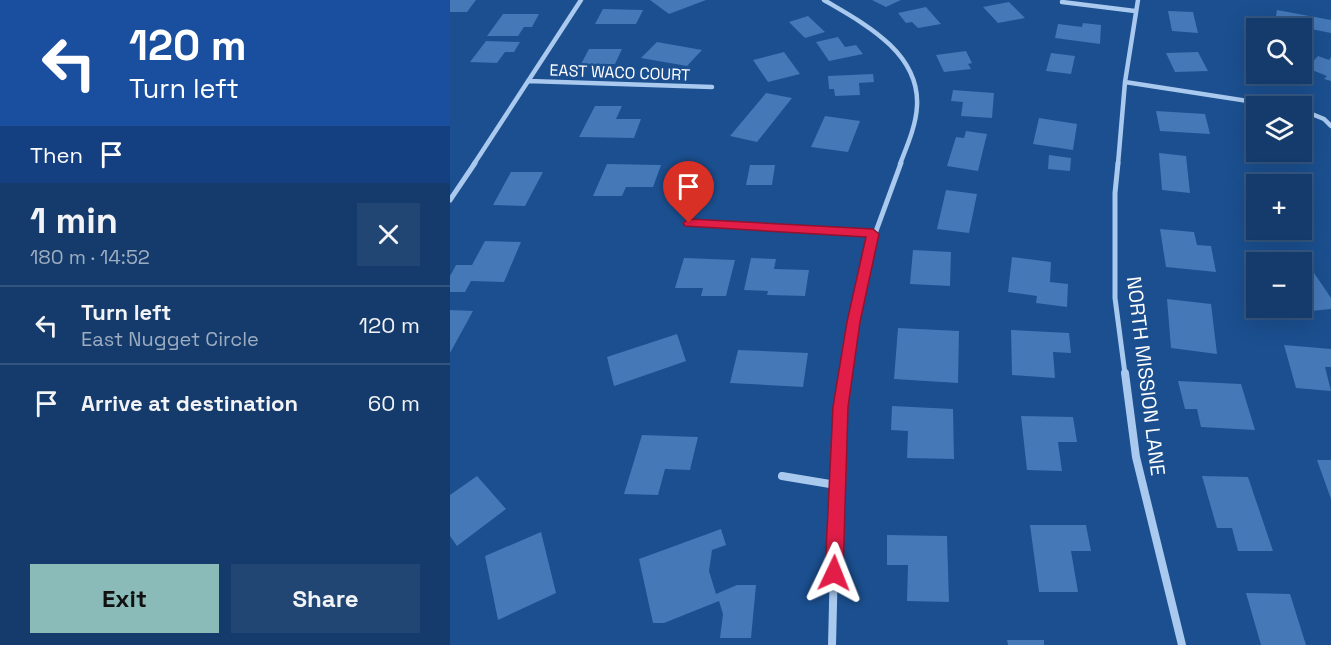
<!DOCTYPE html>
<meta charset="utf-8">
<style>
:root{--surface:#143b6b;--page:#214673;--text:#f1f3f6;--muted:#9dadc1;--line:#33557e;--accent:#8bbbb9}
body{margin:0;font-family:"Space Grotesk",sans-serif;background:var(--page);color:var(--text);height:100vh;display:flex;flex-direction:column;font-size:22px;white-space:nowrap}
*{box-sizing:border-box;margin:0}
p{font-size:20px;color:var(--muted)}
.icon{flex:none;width:33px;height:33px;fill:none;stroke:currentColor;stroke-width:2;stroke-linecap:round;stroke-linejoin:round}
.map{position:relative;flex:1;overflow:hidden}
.details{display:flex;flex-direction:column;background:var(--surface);width:450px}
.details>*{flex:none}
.hud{background:#1a4fa0;color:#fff;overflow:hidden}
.controls{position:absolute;left:796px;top:18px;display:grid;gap:12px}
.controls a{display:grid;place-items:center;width:66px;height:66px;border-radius:0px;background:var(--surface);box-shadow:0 6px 24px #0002,0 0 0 2px var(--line);font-size:30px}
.pin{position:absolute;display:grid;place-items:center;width:51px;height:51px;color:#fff;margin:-62px -26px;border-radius:50% 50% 50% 0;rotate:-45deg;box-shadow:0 0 6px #0007}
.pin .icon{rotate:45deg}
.me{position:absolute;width:66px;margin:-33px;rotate:2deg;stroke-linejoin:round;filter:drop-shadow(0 0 4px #0008)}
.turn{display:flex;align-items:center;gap:21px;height:126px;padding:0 30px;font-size:27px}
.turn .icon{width:78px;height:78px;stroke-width:2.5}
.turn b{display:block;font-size:42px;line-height:51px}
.then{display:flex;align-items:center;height:57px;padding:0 30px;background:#0003;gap:12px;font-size:22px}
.round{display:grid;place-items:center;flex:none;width:63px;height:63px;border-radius:0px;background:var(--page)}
.headline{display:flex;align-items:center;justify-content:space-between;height:102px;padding:0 30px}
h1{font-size:36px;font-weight:600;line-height:45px}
.primary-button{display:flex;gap:12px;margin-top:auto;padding:12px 30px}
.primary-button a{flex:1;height:69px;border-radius:0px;background:var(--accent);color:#111;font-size:24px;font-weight:600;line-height:69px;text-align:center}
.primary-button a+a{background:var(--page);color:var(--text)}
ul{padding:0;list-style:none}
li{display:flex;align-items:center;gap:18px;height:78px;padding:0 30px;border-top:2px solid var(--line)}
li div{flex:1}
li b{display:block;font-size:22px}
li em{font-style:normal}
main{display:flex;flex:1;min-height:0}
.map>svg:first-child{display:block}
.building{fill:#4478b7}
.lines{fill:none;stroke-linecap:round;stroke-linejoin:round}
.street-far2{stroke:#a9c9ee;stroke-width:4.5}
.street-far1{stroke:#a9c9ee;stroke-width:5}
.street{stroke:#a9c9ee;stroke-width:8}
.route{fill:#e11d48;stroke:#92132f;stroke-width:1.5}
.labels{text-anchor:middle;stroke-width:5;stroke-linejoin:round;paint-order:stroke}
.far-street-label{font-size:16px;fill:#fff;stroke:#1b4f8f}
.street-label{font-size:20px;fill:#fff;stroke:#1b4f8f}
</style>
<main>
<section class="details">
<div class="hud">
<div class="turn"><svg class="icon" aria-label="left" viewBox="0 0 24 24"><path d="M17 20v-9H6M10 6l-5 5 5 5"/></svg><div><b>120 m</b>Turn left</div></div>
<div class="then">Then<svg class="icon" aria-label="arrive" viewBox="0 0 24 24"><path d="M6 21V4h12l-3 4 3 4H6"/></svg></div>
</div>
<div class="headline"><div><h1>1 min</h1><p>180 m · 14:52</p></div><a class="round"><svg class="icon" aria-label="close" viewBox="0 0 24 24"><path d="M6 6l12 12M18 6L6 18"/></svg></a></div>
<ul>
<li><svg class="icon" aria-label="left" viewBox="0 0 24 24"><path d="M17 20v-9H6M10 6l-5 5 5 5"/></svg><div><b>Turn left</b><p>East Nugget Circle</p></div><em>120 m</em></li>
<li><svg class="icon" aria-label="arrive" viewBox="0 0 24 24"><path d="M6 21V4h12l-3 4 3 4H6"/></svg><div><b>Arrive at destination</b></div><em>60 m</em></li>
</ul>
<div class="primary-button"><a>Exit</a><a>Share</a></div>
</section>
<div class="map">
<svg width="881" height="645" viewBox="0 0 881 645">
<rect width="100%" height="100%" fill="#1b4f8f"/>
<path class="building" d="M0,0H26L17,12H0Z
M200,0H256L219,14Z
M422,0H451L436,7Z
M559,2L575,18L548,23L533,7Z
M476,7L491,24L468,28L462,22L456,23L448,13Z
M153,9L193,10L186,24H145Z
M827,10L881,20V33L825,22Z
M718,11L743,12L748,33L722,31Z
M53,14H89L82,27H74L68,36H37Z
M358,16L375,32L355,38L339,22Z
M633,23L651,25L650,44L605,38L608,24L632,27Z
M388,37L395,47L406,45L413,54L379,61L366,42Z
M36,41L70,42L64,52H55L47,63L20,62Z
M207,42L252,50L237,66L191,58Z
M139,49H172L165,64H131Z
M516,51L522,63L518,64L521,69L494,72L486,55Z
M334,52L350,74L318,82L303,60Z
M748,52L758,71L725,72L716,53Z
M601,53L625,56L621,74L596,71Z
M868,56L879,60L881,57V81L874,79L877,76L857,68Z
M423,74L424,82L409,83L410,95L385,96L384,89H379L378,76Z
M503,90L544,93L542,118L511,116L513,102L501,101Z
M316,93L342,98L307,142L280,136Z
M145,106H172L166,119H191L184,138L129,137Z
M706,111L755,114L760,134L710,131Z
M375,116L410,121L398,152L361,147Z
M589,118L627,124L623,150L583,144Z
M516,131L537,134L528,171L497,166L506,137L514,138Z
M709,153L736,156L740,193L712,190Z
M599,155L621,158L620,171L598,169Z
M157,164L211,165L203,187H176L172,196H143Z
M300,165H325L322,185H296Z
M61,172H93L75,206L43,205Z
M496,190L527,194L519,233L487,229Z
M710,229L744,232L747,245L761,246L766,272L716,267Z
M35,241L71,242L54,282L21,281L15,292H0V276L6,265H22Z
M463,250L501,252L500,286L460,284Z
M562,257L601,262L600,282L618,284L617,307L586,303L587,296L558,292Z
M234,258L285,260L276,296H251L253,288H225Z
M301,258L326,259L324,269L359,270L355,296L317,295L318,291L294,290Z
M860,267L881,298V309L840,313L837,308H852V268Z
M717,299L761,304L767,354L721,348Z
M0,310L23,311L0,353Z
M448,328L509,331L508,383L444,379Z
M561,330L619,333L621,353L603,352L605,378L562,375Z
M227,334L236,361L164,386L157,357Z
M834,345L881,349V367H875L881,391L846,388Z
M288,350L358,353L353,387L280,383Z
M728,381L791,384L805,430L751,427L747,409H735Z
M442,406L503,409L504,459L457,458L458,431L441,430Z
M571,416L623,417L627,442H608L612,471L577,470Z
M192,435L248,437L240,470L215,469L208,495L174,494Z
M867,460H881V499Z
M27,476L56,509L7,546L0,536V495Z
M752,476L798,477L823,551H788L782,528H767Z
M580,525H636L641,551H621L628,592H589Z
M271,529L276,545L262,550L259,571L266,594L287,585H306L301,638H270L273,614L269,601L214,623H203L189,559Z
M91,532L106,593L48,620L35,556Z
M437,535L497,536L499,602L457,601L458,565H437Z
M796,593L840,594L856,645H811Z
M557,640H594V645H558Z"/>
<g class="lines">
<path class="street-far2" d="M374,0C413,23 470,52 467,106C466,126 457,146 450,164
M612,2L685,11
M78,81L262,87
M675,82L830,106
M852,110L874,119L881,126
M24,164L131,0
M668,164L675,82L688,0"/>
<path class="street-far1" d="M668,163L665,193V298L675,374
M0,200L25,163
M239,223L423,234
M395,374L418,253L451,163"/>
<path class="street" d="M675,373L686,457L732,645
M332,476L386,485
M382,645L386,482L395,373"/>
</g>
<path class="route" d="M239,219L423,229L429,234L410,322L398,407L393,573L390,579L384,582L378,579L375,573L383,407L397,322L416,237L235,226L233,223Z"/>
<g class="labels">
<g class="far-street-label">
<text transform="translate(170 72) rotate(2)" y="6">EAST WACO COURT</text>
</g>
<g class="street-label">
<text transform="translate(696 376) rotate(83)" y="7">NORTH MISSION LANE</text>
</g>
</g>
</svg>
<div class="controls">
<a><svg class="icon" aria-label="search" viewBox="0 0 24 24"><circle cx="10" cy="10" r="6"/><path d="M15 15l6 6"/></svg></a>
<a><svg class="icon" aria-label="layers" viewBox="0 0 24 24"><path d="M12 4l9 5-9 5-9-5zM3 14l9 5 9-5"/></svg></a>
<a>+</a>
<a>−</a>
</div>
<div class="pin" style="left:239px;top:223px;background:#d93025"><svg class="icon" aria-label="arrive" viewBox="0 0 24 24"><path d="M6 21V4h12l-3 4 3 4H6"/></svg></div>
<svg class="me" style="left:384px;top:573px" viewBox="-20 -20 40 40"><path d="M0-17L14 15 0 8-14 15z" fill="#e11d48" stroke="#fff" stroke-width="4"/></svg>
</div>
</main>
